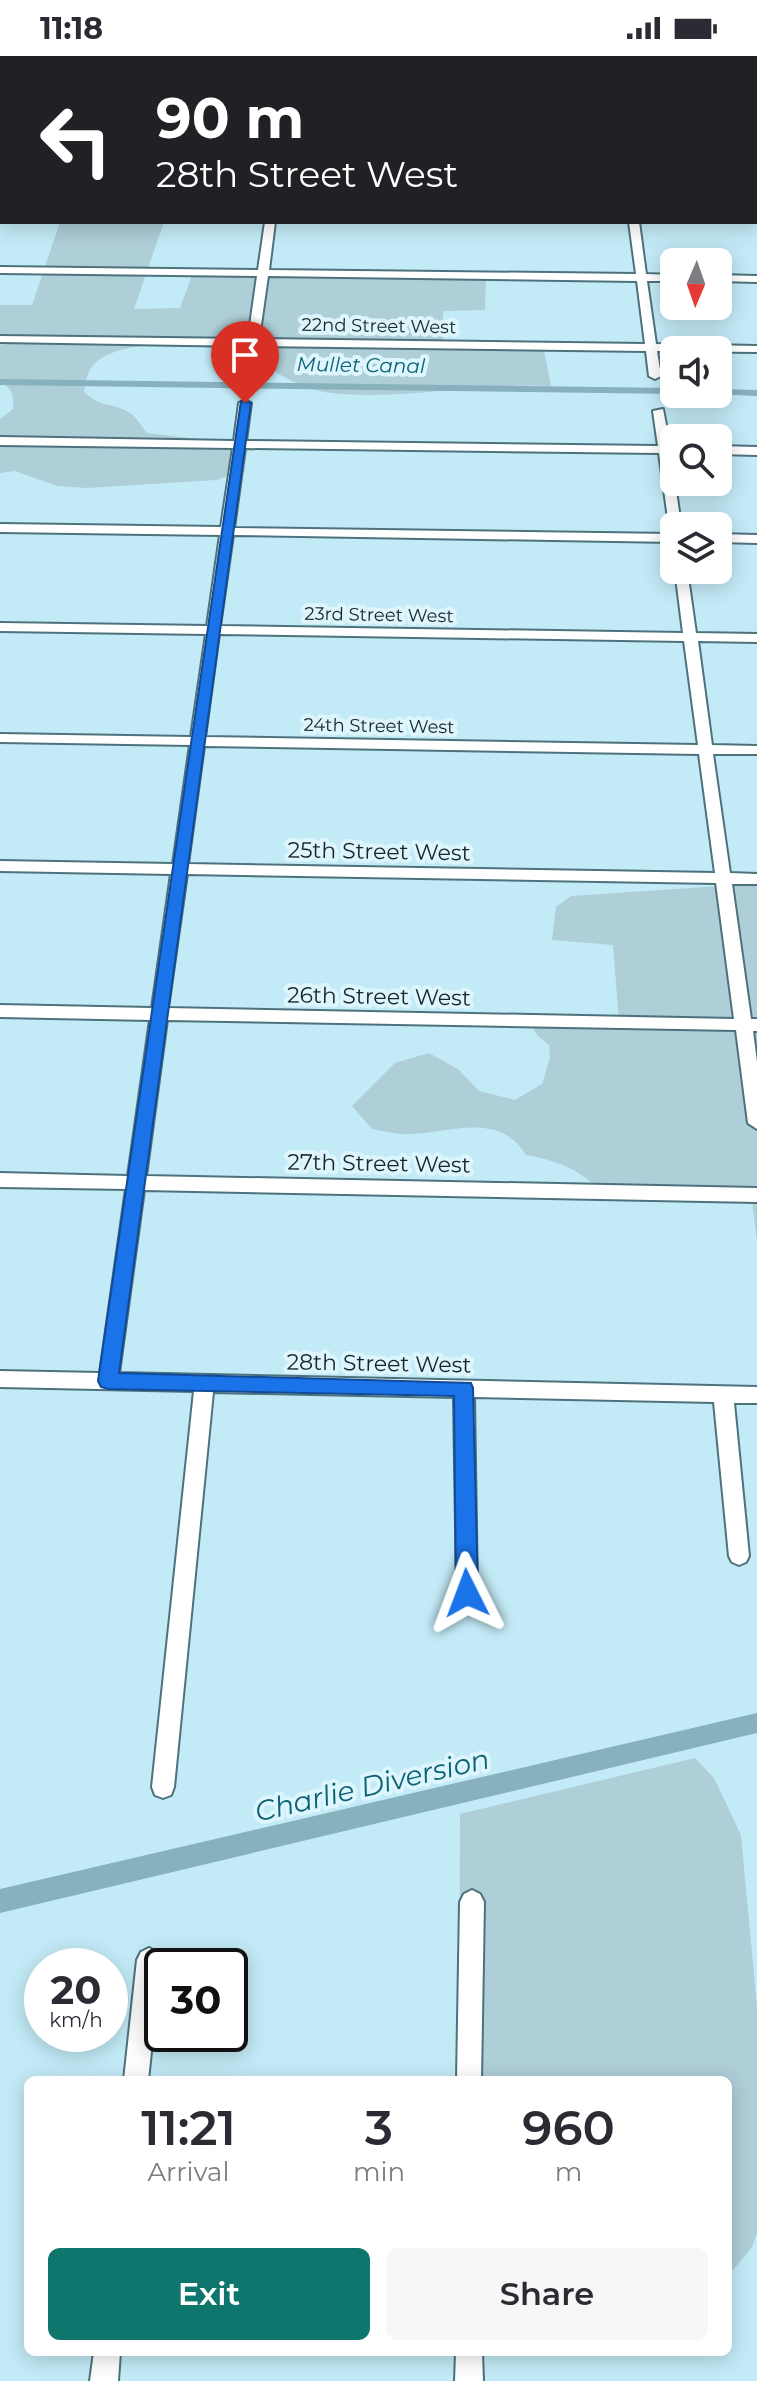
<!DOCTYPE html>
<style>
:root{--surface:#fff;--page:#f7f7f7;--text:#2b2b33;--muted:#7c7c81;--accent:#0f766e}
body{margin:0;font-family:Montserrat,sans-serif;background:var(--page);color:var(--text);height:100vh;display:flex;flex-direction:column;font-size:30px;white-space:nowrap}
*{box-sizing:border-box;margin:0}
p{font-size:26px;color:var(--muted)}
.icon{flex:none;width:44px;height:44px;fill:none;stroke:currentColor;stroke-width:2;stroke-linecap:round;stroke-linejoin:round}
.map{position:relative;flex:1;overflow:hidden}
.side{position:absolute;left:24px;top:2020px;width:708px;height:280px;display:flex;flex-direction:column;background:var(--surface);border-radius:12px;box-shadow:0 4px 20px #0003}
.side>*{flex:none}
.guide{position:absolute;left:0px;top:0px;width:758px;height:168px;box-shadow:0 4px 20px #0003;background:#202124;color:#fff;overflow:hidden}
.needle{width:52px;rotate:182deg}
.buttons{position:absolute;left:660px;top:192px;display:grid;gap:16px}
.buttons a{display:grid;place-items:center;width:72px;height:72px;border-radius:12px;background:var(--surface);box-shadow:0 4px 20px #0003;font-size:40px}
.speed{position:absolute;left:24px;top:1892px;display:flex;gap:16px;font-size:40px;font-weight:700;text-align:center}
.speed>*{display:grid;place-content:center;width:104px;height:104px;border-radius:50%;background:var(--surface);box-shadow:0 4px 20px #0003;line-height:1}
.speed small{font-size:20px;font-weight:400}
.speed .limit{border:4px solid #111;border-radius:12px;background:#fff;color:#111}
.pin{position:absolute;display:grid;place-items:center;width:68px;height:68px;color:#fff;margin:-82px -34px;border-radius:50% 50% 50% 0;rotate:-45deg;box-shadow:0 0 8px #0007}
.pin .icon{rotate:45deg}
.me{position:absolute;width:88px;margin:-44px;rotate:357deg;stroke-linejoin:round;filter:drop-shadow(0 0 6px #0008)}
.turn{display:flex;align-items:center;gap:28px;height:168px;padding:0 24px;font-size:36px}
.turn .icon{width:104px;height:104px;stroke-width:2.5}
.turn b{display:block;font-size:56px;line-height:68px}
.eta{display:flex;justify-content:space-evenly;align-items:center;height:136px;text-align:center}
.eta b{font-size:48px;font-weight:600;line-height:56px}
.primary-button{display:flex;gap:16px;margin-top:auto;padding:16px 24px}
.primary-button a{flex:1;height:92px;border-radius:12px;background:var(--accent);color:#fff;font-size:32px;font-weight:600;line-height:92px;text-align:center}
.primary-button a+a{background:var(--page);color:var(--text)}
.status{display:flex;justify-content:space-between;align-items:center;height:56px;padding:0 40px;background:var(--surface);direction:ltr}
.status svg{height:22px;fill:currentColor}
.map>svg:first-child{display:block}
.green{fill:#aeced8}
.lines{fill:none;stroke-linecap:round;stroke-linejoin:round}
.canal{fill:#87b1bd;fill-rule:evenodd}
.minor-casing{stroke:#4d727c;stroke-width:4}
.minor{fill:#fff;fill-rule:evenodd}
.route{fill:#1a73e8;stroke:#114b97;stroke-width:2}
.labels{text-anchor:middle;stroke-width:8;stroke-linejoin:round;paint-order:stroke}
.far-street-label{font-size:18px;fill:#17262a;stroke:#ddf5fc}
.far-water-label{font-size:20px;font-style:italic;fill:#0c6274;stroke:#ddf5fc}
.street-label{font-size:22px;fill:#17262a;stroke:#ddf5fc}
.near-water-label{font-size:28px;font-style:italic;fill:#0c6274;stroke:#ddf5fc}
</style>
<div class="status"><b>11:18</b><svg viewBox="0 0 49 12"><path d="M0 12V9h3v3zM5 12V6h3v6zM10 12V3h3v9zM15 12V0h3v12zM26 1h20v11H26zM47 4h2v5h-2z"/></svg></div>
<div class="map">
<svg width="757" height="2325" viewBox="0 0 757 2325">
<rect width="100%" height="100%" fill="#c3ebf7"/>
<path class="green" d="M60,166H164L134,253L180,252L192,219L486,221L485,254L443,255V292L544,295L551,330C477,326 405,345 331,337C290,333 263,303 226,290C213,286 196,288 183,288C157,288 100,288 88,318C86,323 85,330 84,336C104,354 112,345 130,357C137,362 142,371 147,377L216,385L240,397L245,415L216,424L87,432L57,430L15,415L0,417V363L13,353C14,339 13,333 0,326V289L6,285L0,284V249H32Z
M735,829H757V1185L751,1138L601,1135C579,1113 556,1104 526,1099C499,1055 451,1077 410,1078C398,1079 384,1075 372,1073L352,1050L395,1007L429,997L458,1013L479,1035L515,1044L542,1028L550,1002L549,989L538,980L529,966H619L613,889L552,884L556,851L571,840Z
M695,1702L714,1722L741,1779L757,1951V2177L752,2191L728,2220V2024H459L460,1758Z"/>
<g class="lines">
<path class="canal" d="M0,53H2V59H0Z
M756,60H757V66H756Z
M0,323L674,332L676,338L0,329Z
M718,333L757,334V340L714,338H718Z
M757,1657V1677L0,1857V1833Z"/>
<g class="minor-casing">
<path id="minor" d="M537,0H545V2H537Z
M657,0H665V2H657Z
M0,23H2V29H0Z
M756,30H757V36H756Z
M0,92H2V98H0Z
M756,100H757V106H756Z
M0,149H2V155H0Z
M756,157H757V163H756Z
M265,166H275L269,214L636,218L629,166H639L646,218L674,219V225H647L656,288L757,290V296L657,295L661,320L655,323L649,320L646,295L258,290L255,316L249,319L243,316L247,290L0,286V280L248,283L257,220L0,217V211L258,214ZM268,220L637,225L645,288L259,283Z
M718,219L757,220V226L718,225Z
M245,344L251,347L246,385L658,390L653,355L663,353L670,390H674V398H671L681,470H674V474L669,470L659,397L245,392L234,472L674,478V486L233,479L220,570L683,577L675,514H687L696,577L757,578V586L698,585L712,689L757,690V698H713L730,817L757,818V828H732L751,963H757V975H753L757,1006V1073L748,1067L736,974L167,964L146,1120L757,1132V1146L144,1134L119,1317L757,1331V1347H734L749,1500L746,1506L739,1509L732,1506L729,1500L714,1346L474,1341L477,1537L474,1544L467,1546L460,1544L457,1537L454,1341L213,1336L174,1731L171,1739L163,1742L155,1739L152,1731L194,1335L0,1331V1315L100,1317L126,1133L0,1131V1117L128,1120L150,964L0,961V949L152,952L171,818L0,815V805L173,808L190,689L0,686V678L191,681L206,578L0,575V567L207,570L220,479L0,476V468L221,471L233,392L0,389V381L234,385L239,347ZM219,578L684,585L698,689L205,681ZM204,690L699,698L715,817L188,808ZM187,818L716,827L734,963L168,952Z
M718,390L757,391V399L718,398Z
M718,478L757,479V487L718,486Z
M472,1834L480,1838L484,1846L481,2024H457L460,1846L464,1838Z
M149,1892L157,1896L161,1904L148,2024H124L137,1904L141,1896Z
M94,2296H120L118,2325H90Z
M456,2296H482L483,2325H455Z"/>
</g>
<use href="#minor" class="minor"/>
</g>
<path class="route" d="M241,345L251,347L119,1317L471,1327L473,1332L478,1537L474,1544L467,1547L460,1544L456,1537L454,1340L108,1333L101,1331L98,1325Z"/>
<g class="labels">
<g class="far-street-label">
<text transform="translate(379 270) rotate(1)" y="6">22nd Street West</text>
<text transform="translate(379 559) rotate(1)" y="6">23rd Street West</text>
<text transform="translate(379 670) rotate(1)" y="6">24th Street West</text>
</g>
<g class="far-water-label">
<text transform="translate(361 309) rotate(1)" y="7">Mullet Canal</text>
</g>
<g class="street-label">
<text transform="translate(379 795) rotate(1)" y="8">25th Street West</text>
<text transform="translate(379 940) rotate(1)" y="8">26th Street West</text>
<text transform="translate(379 1107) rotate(1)" y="8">27th Street West</text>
<text transform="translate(379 1307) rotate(1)" y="8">28th Street West</text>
</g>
<g class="near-water-label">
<text transform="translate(372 1729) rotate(-13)" y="10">Charlie Diversion</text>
</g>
</g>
</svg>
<div class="buttons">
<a><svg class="needle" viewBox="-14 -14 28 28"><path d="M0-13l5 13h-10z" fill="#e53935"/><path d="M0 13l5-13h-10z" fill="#7c7c81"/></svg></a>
<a><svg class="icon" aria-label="sound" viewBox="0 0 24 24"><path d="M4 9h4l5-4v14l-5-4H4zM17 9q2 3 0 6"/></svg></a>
<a><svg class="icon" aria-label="search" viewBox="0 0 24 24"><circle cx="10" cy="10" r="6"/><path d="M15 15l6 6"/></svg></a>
<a><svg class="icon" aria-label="layers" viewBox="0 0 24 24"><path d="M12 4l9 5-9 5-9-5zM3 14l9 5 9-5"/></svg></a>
</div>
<div class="speed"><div>20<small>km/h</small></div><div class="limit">30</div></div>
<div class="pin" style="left:245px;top:347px;background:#d93025"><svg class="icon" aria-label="arrive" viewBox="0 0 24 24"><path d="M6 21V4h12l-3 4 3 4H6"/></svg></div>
<svg class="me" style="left:467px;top:1537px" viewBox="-20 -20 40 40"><path d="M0-17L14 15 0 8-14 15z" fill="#1a73e8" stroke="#fff" stroke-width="4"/></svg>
<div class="guide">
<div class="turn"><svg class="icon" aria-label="left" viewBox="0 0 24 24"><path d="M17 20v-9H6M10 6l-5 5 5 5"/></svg><div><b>90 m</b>28th Street West</div></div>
</div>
<section class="side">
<div class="eta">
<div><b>11:21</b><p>Arrival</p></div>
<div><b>3</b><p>min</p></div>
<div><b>960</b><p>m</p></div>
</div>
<div class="primary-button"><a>Exit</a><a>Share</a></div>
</section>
</div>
